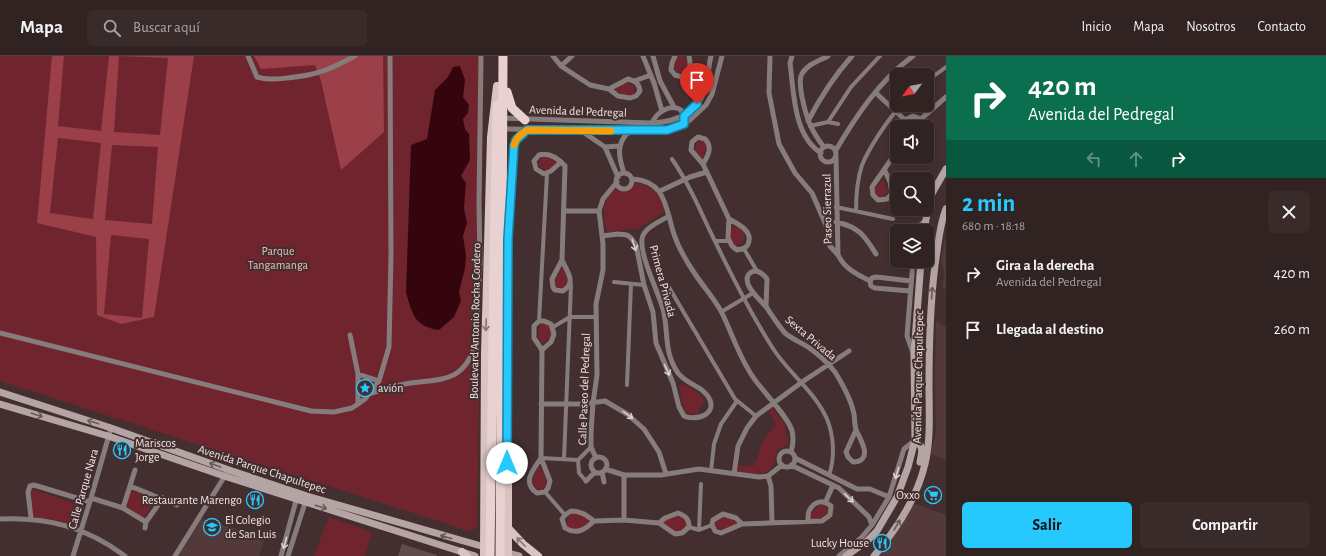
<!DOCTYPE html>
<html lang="es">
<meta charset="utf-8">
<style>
:root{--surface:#322323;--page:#3a2b2b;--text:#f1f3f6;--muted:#a8a4a6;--line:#4d4041;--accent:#25c9fe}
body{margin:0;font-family:"Alegreya Sans",sans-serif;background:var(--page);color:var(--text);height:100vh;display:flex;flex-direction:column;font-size:15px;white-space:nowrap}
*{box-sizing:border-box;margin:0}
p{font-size:13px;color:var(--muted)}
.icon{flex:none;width:22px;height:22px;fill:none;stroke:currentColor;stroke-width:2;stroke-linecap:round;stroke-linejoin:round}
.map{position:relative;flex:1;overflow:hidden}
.side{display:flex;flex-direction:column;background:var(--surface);width:380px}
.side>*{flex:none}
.guide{background:#0b6e4f;color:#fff;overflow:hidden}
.needle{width:26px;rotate:238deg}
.tools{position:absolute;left:890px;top:12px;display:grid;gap:8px}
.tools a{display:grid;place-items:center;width:44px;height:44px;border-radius:6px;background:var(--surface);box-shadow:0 2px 6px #0003,0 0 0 1px var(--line);font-size:20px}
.pin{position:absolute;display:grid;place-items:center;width:34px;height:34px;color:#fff;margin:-41px -17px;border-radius:50% 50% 50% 0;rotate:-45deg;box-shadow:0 0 4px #0007}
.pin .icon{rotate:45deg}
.me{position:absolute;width:44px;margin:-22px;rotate:0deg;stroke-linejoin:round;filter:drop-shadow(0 0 3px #0008)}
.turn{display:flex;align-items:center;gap:14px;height:84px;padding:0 16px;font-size:18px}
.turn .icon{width:52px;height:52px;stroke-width:2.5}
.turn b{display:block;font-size:28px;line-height:34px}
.lanes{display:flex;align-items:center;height:38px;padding:0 16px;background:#0003;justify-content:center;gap:20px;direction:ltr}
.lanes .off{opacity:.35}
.round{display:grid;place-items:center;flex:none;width:42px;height:42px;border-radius:6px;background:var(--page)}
.headline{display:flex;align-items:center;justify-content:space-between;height:68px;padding:0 16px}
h1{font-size:24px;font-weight:700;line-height:30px;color:var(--accent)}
.action{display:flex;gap:8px;margin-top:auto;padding:8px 16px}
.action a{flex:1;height:46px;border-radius:6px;background:var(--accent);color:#111;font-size:16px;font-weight:700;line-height:46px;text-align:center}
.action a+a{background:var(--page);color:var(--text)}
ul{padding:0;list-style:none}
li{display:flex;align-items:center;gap:12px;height:56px;padding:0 16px}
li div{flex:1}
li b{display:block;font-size:15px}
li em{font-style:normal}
header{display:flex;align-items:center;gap:24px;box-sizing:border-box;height:56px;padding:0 20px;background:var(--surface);border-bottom:1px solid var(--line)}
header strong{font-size:19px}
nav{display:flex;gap:22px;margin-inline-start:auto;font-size:14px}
.search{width:280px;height:36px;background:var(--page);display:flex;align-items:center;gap:10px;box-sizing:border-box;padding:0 14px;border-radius:6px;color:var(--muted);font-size:15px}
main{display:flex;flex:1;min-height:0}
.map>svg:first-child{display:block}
.built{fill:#54393a}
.green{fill:#70252e}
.forest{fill:#9b3f48;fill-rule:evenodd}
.water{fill:#34050c}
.building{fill:#614b4c}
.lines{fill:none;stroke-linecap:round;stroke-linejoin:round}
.pedestrian{stroke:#877c7c;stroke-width:4}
.minor{stroke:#877c7c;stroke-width:5}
.secondary{stroke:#b5a4a4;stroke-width:7}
.primary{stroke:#d9c3c3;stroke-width:8}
.trunk{stroke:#e9d1d1;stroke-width:9}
.trunk-bridge{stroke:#e9d1d1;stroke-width:9}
.oneway{stroke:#ddcfcf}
.oneway2{stroke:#6b5858}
.oneway3{stroke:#867272}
.route-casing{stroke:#1883a5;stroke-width:10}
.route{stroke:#25c9fe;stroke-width:7}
.slow{stroke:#f59e0b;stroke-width:7}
.labels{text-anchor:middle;stroke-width:4;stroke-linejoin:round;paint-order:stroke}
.street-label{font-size:12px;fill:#f2e4e4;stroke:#432f2f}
.park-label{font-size:12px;fill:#efbabb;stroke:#432f2f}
.poi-label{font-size:12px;fill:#f2e4e4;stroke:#432f2f;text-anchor:start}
</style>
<header>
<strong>Mapa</strong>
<div class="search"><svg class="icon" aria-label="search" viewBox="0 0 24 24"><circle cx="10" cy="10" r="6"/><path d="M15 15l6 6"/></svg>Buscar aquí</div>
<nav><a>Inicio</a><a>Mapa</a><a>Nosotros</a><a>Contacto</a></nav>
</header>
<main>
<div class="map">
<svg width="946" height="500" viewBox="0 0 946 500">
<rect width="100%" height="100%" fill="#432f2f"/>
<path class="built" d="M946,177V233L943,232L942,228L945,219L941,205Z
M936,265L946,271V404L931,398L936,376L935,319Z
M910,446L946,459V500H874Z
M199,462L265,481L259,500H174Z"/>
<path class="green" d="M0,0H484L477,470L473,474L469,475L0,325Z
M678,0H684L688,7C687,14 685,16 678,17L673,11Z
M626,26L634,30L635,34L633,39H626L614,34L617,31Z
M701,84H704L706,89L703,103L696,96C695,91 696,86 701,84Z
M549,100L558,105L547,115L540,111L538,106L542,101Z
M883,123L888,136L883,140L877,141L874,134Z
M637,127H641C654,134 662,139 664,156L636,174L631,173L607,176C602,160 601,147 614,134L628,135Z
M732,171L740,172L744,178V184L741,188L734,189C728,183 728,179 732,171Z
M563,211L569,223L564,232H558L555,229V223Z
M545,266L549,268L552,278L544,288C537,283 536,274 541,268Z
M679,328C692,330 698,335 704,345L697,359L690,358L683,353Z
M771,350L785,369L788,388L776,395C775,399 775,404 774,408C768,423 747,417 736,415V410H753C758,405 758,397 761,390C764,381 770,375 776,369L767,352Z
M540,410L547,425L545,430L542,433C535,433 534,430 532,425L536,414Z
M30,432L84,451L78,471L49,463L33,461Z
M130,433L155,444L144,462L124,449Z
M822,448L826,450L827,457L820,463L810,462L812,456Z
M573,456H578L592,465L577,475L567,471V464Z
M678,458L684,460L688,471L676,477L660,467Z
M722,459L738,467C730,472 725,476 716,472C714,466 717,462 722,459Z
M329,461L372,476L365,500H314Z"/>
<path class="forest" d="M52,0H64L58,70L101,75L109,0H194L154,261L121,268L97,259L96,181L37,167ZM119,0L168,2L160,79L114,76ZM58,82L101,87L93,163L50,157ZM112,89L158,91L152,168L105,164ZM111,179L149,183L142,262L104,258Z
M254,0H383L384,76L341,114L321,25L315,9L261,13Z"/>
<path class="water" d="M460,10L465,24L463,41L469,49L468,57L463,63L465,73L469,78L470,104L461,120L466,127L464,152L467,167L463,180L466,200L465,212L459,236L461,245L454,261L439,274C414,270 413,259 406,237L411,89L427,83L435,34L448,21L453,11Z"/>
<path class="building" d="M927,432L941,436L938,445L927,441L925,438Z
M402,488L437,499V500H398Z"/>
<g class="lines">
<path class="pedestrian" d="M927,25L946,11
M828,66L851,31L880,0
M810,70L828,66L838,68
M672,103C687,125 698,149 709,173C728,212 748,253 772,291C788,317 814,334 827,363C834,380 835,402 829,419
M836,151L893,163
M856,155C856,139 857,124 862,109C869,92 889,61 902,49
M716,185H729
M744,193L757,215
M614,226L644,229
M667,228L735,343L756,360
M721,256L753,237
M539,265L547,118
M553,271L570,261H596
M627,329L631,228
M541,402L578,404
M564,403L571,228
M711,415L714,388L721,368L737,345
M586,425L579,417L578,404L591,391
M545,436L565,459
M689,471L699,474L712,469
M699,474L701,428"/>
<path class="minor" d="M248,0L257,21C267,24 276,23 287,22C317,19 329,14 355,0
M553,0L561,10L590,29L609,33L618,40L630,42L636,40L640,35C639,27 635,25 628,23L609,33
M643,0L654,27L662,55
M653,0L660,25L674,51
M675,0L672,7L671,14L675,19L682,21C691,16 691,10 689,0
M770,0L769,37L779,88L795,117L812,137L826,169L830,190L838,199
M792,0L790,7C794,36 793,79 821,97
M561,10L572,0
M634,25L651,19
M876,37L905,64
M503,62L652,67C675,66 696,58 705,34C709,23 708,11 711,0
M921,63L946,41
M808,65C820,42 834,20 852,0
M652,67C656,57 670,47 681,54L684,63
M903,71L905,64L913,60L921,63L924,71
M503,73L630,75L673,73L690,64L706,49L712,38L722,0
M583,76L605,91L618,121
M820 98a8 8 0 1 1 16 0a8 8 0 1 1-16 0Z
M605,91L619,90
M824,91C811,75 806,61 802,41C801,35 799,26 801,20C805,9 819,5 828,0
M836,94C856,60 880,24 913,0
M836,101L838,199C845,213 856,218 870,225L871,230L875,232L910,235
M561,106L551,115L544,118L536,113L534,105L539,99C550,96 558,102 565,110L562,204L552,223L553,231L555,234L563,235C577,226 567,216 562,204
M703,108C708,100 713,91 705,83L698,81L692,86L691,94L703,108L729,163L728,182L732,190L737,194C743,193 748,192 749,185C751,174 738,168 729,163
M885,115L890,126L892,137L887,143L878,144L873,139L872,131L897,95
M624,117C619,102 615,87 630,75
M616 125a8 8 0 1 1 16 0a8 8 0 1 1-16 0Z
M632,123C665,125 665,149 673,175C677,189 685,203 693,215C702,229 713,241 721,255C732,277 739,301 753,321C762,335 788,360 792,375C794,382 793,389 791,396
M660,135L690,121L707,116
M564,155H599
M836,166C859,171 864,179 876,198
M917,175L918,171L925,165
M602,180L618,178L627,179L631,182L636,189L644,229L653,256L656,287L673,327L679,351L684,360C694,365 716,360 710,344C704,330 687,329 678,317C663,295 669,276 663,253C658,235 640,201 642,183C643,172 661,165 669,160
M913,205L907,280L913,297
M870,225L872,222L876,221L911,225
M766,251L767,223C763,218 757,212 750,217C739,227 762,245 767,252C773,261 778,269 785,277C792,283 800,286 808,291C818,298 828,307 835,316C843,329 851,343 854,358C855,364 854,370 857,376C862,386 873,405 853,406L848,401L846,396L856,374
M539,265H544L551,268L554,278L551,286L542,294L534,282V270Z
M0,277L311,355L334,356L352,352L365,343L379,325L389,291L391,199L390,0
M350,279L358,318V348
M358,318L379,325
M369,338C381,334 393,330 405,328C440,322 463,329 476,287L480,206L479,148L481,0
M541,348H583L605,345L627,358L644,373L659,396L666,418
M779 403a8 8 0 1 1 16 0a8 8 0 1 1-16 0Z
M591 409a8 8 0 1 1 16 0a8 8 0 1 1-16 0Z
M541,402C534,413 521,426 537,437L545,436L548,432L550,425L541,402L542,294
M596,402L591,391V376L593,347L597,319L596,248L603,214V188L599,155L603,143L617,126
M795,402L857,433H870L889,441
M791,409L839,432L869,461L872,469
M605,413L624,419H661L699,413L759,421L768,420L782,409
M602,416L604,426
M734,418L738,390L747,372L756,360L802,326L849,295
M624,419V464
M768,420L771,430L772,466
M586,425L595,416
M130,430L177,449
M91,442L123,452L146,466
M826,445L833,429
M123,452L135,414
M571,455C581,455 586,459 594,465C585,474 576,479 565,472L562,463L565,459Z
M678,457C686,460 689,463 689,471L682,477L675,478L659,467L665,462Z
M31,462L28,436L30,430L34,429L90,446
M0,463C48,461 86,471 125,500
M594,465L624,464L659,467
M742,468L736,462L723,458L713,464L712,469L715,475L721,477L742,468L822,465L830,459L831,450C823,443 814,445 809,455C808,457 808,462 808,465
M145,472L146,466L163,442
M73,500L91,442L111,372
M175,500L226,418
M281,500L297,441
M288,500L306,444
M839,500L861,482L872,469L889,441L904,393L915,384"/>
<path class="secondary" d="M924,175L930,141L946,113
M0,336L111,372L229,414L307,440L488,492
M0,348L108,380L224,420L475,500
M915,384C924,390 922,396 920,406
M504,496L519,500
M846,500L867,485L877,475L897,441L908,411L915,384L914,298L921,205
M874,500C896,474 917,442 925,408C931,383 929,356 929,330C929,289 930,249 935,209C938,191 939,170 946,153"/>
<path class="primary" d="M507,471L523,488L538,500
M462,496L467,500
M484,500L485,297L491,81L497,30
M508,500V183L514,90L516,84L527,74"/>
<path class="trunk" d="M507,36L512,52L525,64
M494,204L497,49
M502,205L503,0"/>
<path class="trunk-bridge" d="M490,500L494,204
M500,500L502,205"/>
</g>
<defs><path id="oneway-shaft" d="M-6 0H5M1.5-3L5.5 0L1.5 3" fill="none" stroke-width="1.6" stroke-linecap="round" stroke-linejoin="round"/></defs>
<g class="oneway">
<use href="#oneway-shaft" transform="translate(634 189) rotate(72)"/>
<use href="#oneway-shaft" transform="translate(667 314) rotate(65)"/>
<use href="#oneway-shaft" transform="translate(628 359) rotate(36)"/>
<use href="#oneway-shaft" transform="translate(897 417) rotate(106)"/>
<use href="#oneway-shaft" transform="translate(849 442) rotate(44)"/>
<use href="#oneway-shaft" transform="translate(285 487) rotate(105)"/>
</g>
<g class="oneway2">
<use href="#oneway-shaft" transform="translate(932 237) rotate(-86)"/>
<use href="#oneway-shaft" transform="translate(37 359) rotate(17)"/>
<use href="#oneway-shaft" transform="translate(93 366) rotate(-162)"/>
<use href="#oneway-shaft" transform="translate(215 409) rotate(-160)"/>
<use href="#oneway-shaft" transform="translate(321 451) rotate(17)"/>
<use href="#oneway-shaft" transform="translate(897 469) rotate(-60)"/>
<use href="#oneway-shaft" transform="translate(446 481) rotate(-164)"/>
</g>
<g class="oneway3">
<use href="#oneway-shaft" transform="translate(486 269) rotate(92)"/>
<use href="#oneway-shaft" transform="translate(521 486) rotate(-135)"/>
</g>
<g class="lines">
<g class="route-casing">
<path id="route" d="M507,407L508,183L514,90L516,84L527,74H667L684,68V60L697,48"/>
</g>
<use href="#route" class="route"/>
<path class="slow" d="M514,89C516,82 520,78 527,74L611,75"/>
</g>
<defs>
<g id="sight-ring" transform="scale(0.9)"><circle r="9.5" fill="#432f2f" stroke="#25c9fe" stroke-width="1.5"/><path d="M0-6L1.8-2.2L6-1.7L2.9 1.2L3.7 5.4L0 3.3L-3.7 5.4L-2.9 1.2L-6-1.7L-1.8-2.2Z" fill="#25c9fe"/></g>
<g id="restaurant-ring" transform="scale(0.9)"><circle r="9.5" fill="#432f2f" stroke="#25c9fe" stroke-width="1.5"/><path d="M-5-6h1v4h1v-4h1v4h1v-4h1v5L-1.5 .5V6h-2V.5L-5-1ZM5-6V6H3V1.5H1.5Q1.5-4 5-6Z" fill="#25c9fe"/></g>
<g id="supermarket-ring" transform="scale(0.9)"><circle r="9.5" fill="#432f2f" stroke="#25c9fe" stroke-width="1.5"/><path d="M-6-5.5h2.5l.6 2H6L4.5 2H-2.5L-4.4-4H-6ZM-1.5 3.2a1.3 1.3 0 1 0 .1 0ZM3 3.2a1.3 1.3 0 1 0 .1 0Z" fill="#25c9fe"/></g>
<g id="university-ring" transform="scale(0.9)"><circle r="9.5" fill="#432f2f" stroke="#25c9fe" stroke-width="1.5"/><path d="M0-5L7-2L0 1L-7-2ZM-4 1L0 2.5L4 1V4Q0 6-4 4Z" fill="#25c9fe"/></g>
</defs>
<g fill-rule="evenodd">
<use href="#sight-ring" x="365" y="332"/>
<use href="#restaurant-ring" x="122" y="394"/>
<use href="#supermarket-ring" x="933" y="439"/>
<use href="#restaurant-ring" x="255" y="444"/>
<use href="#university-ring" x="212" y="471"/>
<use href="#restaurant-ring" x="882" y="487"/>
</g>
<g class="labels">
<g class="street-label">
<text transform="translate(578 55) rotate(2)" y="4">Avenida del Pedregal</text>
<text transform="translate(827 153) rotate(-91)" y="4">Paseo Sierrazul</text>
<text transform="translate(663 225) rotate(75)" y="4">Primera Privada</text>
<text transform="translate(475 265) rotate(-89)" y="4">Boulevard Antonio Rocha Cordero</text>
<text transform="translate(811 282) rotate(40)" y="4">Sexta Privada</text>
<text transform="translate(918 321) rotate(-89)" y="4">Avenida Parque Chapultepec</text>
<text transform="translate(584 333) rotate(-88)" y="4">Calle Paseo del Pedregal</text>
<text transform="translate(262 413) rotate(18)" y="4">Avenida Parque Chapultepec</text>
<text transform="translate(83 433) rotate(-74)" y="4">Calle Parque Nara</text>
</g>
<g class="park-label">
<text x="278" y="199">Parque<tspan x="278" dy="14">Tangamanga</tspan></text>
</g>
<g class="poi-label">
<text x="378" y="336">avión</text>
<text x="135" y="391">Mariscos<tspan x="135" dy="14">Jorge</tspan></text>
<text x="920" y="443" text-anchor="end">Oxxo</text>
<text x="242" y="448" text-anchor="end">Restaurante Marengo</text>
<text x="225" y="468">El Colegio<tspan x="225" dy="14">de San Luis</tspan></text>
<text x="869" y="491" text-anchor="end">Lucky House</text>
</g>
</g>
</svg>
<div class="tools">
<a><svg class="needle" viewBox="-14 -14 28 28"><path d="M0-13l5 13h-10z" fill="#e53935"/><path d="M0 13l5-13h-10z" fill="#a8a4a6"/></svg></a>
<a><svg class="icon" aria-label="sound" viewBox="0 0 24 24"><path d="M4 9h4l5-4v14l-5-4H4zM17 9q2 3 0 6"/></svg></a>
<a><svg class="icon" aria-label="search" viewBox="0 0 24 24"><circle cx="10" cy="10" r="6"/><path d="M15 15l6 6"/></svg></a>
<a><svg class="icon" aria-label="layers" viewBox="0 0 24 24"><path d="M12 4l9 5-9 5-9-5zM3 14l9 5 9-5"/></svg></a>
</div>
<div class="pin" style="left:697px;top:48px;background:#d93025"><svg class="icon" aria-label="arrive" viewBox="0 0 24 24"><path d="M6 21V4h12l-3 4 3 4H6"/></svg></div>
<svg class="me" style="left:507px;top:407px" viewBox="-20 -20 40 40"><circle r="19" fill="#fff"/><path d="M0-13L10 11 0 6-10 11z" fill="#25c9fe"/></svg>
</div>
<section class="side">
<div class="guide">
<div class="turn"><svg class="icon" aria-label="right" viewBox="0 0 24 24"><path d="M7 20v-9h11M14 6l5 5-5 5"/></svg><div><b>420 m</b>Avenida del Pedregal</div></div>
<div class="lanes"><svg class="icon off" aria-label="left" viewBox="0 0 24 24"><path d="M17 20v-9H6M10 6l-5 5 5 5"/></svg><svg class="icon off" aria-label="ahead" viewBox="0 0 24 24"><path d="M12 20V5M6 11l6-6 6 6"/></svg><svg class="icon" aria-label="right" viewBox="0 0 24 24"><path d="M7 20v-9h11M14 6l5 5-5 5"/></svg></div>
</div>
<div class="headline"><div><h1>2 min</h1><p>680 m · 18:18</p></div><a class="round"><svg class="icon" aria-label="close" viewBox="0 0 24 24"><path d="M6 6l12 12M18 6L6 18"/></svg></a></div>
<ul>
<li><svg class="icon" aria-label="right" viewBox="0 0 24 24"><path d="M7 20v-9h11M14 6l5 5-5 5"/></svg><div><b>Gira a la derecha</b><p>Avenida del Pedregal</p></div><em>420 m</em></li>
<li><svg class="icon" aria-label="arrive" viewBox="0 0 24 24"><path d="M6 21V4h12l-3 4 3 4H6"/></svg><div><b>Llegada al destino</b></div><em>260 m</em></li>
</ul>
<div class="action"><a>Salir</a><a>Compartir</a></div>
</section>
</main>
